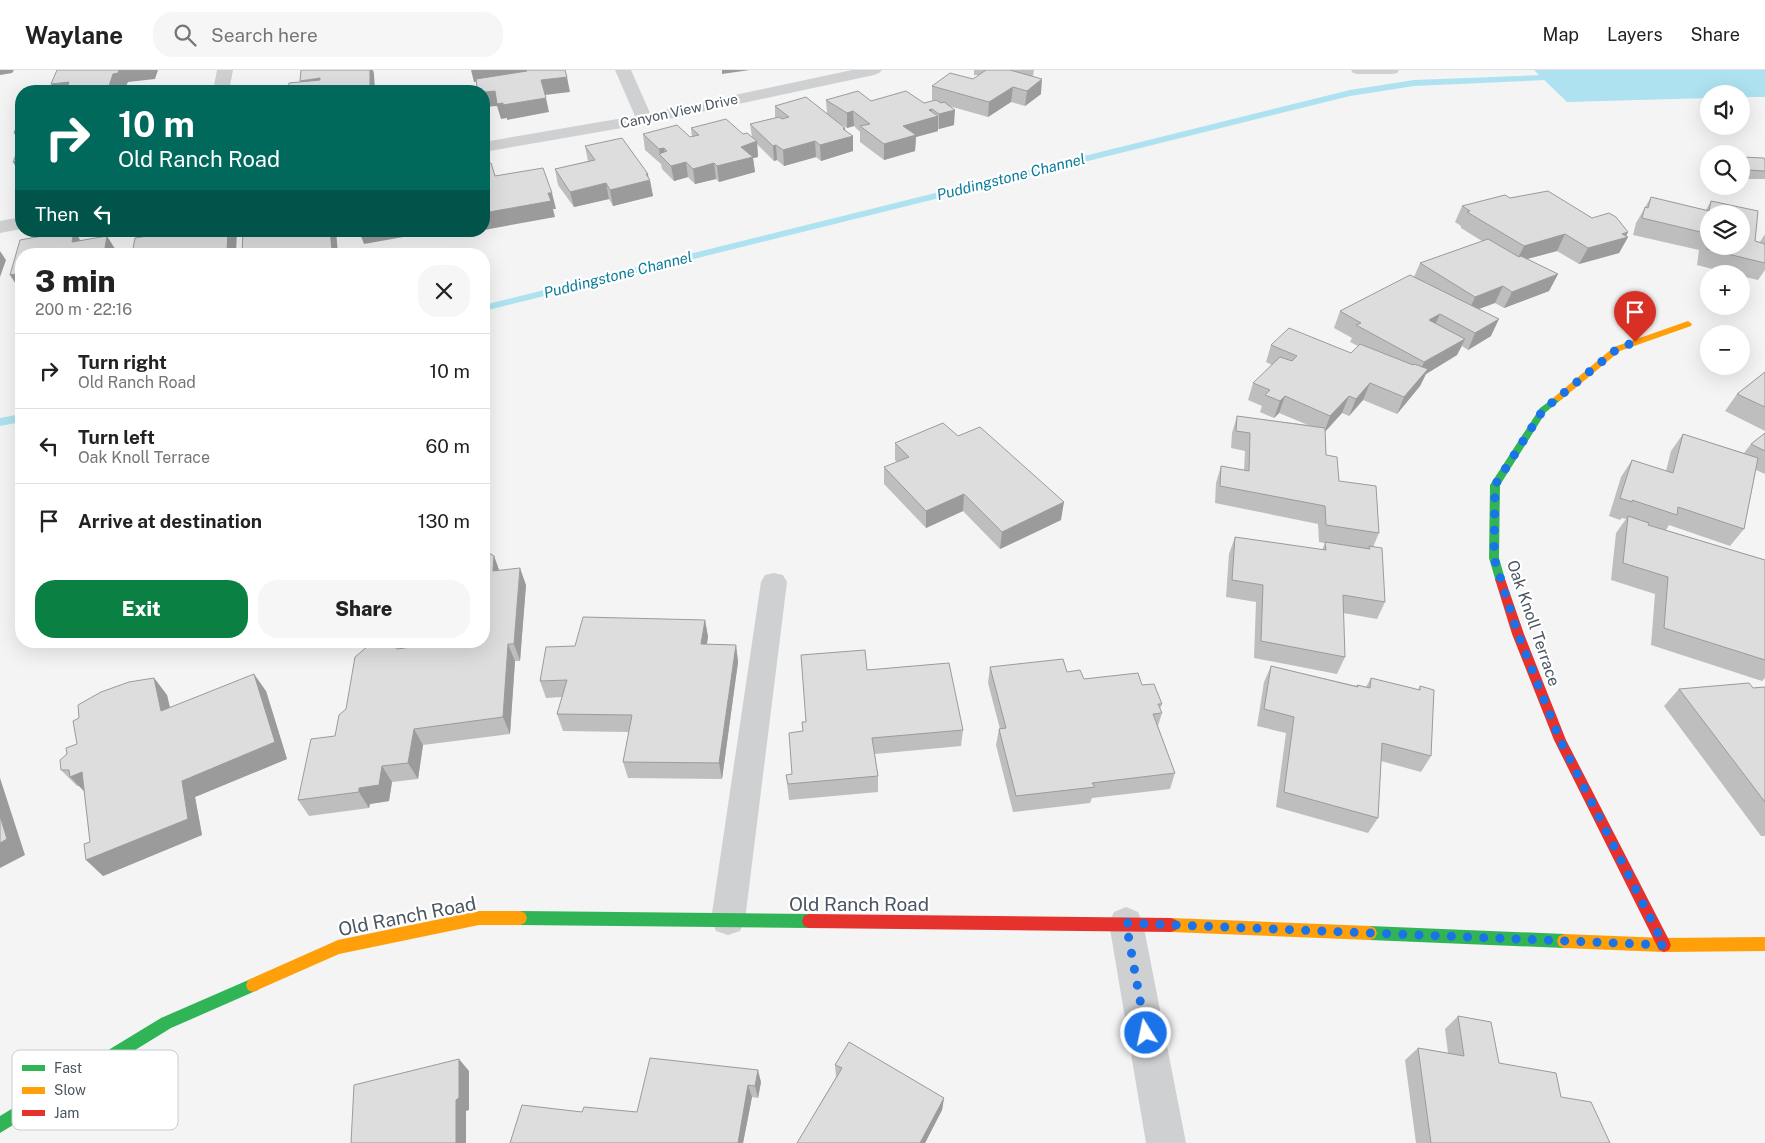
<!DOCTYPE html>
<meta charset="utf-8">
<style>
:root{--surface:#fff;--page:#f6f6f6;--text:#222;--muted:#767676;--line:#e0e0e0;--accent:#0b8043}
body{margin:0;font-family:"Public Sans",sans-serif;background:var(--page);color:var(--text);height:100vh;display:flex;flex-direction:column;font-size:19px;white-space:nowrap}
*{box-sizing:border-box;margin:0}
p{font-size:16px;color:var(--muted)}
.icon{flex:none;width:28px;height:28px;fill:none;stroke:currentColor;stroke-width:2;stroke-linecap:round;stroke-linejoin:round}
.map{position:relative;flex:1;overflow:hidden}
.sheet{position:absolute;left:15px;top:178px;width:475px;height:400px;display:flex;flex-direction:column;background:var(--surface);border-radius:20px;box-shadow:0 5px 20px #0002}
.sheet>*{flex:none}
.top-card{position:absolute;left:15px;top:15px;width:475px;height:152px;border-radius:20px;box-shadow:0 5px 20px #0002;background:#00695c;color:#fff;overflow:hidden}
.controls{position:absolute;left:1700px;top:15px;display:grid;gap:10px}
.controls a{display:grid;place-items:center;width:50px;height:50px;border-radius:50%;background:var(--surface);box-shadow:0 5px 20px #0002;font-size:25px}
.pin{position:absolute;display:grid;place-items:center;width:42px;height:42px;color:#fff;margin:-51px -21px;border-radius:50% 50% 50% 0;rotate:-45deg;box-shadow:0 0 5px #0007}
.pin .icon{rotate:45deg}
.me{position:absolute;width:55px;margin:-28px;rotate:350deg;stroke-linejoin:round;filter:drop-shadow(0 0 4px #0008)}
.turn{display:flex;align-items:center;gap:18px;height:105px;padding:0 20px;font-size:22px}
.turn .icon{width:65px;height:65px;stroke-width:2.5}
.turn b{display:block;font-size:35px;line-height:42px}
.then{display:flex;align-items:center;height:48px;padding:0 20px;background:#0003;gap:10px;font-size:19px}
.round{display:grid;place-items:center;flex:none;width:52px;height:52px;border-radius:20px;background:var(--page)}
.summary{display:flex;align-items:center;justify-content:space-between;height:85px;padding:0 20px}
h1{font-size:30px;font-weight:800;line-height:38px}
.primary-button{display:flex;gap:10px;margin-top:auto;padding:10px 20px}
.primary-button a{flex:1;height:58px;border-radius:20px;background:var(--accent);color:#fff;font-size:20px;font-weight:800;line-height:58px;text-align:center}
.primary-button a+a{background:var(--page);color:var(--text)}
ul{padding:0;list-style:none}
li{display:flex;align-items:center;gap:15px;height:75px;padding:0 20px;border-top:1px solid var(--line)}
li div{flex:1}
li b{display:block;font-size:19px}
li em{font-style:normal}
header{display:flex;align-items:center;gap:30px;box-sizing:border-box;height:70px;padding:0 25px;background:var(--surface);border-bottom:1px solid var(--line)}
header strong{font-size:24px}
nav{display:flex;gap:28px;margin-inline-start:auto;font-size:18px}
.search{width:350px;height:45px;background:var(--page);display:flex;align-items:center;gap:12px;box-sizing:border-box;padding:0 18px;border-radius:20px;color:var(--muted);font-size:19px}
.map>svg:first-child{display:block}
.water{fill:#aee2f0}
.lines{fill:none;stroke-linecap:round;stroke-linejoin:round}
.stream{fill:#aee2f0;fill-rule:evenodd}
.lane{fill:#ced0d2;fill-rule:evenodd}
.street{fill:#ced0d2;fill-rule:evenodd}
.fast{fill:#30b455;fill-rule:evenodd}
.slow{fill:#ff9f0a;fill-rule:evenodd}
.jam{fill:#e5322d;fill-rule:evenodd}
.wall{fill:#bebebf}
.shaded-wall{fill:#9b9b9b}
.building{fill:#ddddde;stroke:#9b9b9b}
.route{stroke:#1a73e8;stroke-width:9;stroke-dasharray:0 16.2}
.labels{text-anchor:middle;stroke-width:4.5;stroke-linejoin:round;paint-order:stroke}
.far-street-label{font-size:14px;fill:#4a5661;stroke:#fff}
.far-water-label{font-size:15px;font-style:italic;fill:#0c7c9b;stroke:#fff}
.street-label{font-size:16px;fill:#4a5661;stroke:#fff}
.near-street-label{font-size:19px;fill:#4a5661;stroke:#fff}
.key{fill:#fff;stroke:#c9ccd0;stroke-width:1}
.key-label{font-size:14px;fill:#4a5661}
</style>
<header>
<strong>Waylane</strong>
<div class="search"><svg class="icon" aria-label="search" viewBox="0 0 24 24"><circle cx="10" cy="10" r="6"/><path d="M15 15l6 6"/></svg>Search here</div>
<nav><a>Map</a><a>Layers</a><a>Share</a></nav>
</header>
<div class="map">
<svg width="1765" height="1073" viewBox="0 0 1765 1073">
<rect width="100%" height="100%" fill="#f4f4f4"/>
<path class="water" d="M1534,0H1765V27H1741V24H1709V28L1567,32Z"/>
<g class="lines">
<path class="stream" d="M1543,5L1547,8L1546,10L1414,16L1350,26L484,241V235L1350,20L1414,10Z
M21,344V352L0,356V348Z"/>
<path class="lane" d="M1351,0H1399L1397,3L1392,4H1358L1353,3Z
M774,503L783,505L787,512L745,850L740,861L728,865L716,861L711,850L761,512L765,505Z"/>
<path class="street" d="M217,0H233L229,21H213Z
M615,0H631L650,43L852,0H882L879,3L874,5L645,54L484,82V72L635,46Z
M21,147V159L0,163V151Z
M1126,837L1138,842L1143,853L1186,1073H1146L1109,853L1114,842Z"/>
<path class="fast" d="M1558,325L1563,328L1546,342L1500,415L1499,488L1505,509L1504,512H1496L1489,488L1490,415L1540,338Z
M520,841L809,844L814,846L816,851L814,856L809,858L520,855L515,853L513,848L515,843Z
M1370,856L1564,864L1569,866L1571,871L1569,876L1564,878L1370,870L1365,868L1363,863L1365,858Z
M253,908L258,910L260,915L258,920L171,958L0,1063V1046L161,948Z"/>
<path class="slow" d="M1688,251L1692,254L1691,256L1620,281L1561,330L1558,331L1553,328L1614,277Z
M479,841H520L525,843L527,848L525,853L520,855H479L339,884L253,922L248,920L246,915L248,910L338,870Z
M1171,848L1370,856L1375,858L1377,863L1375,868L1370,870L1171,862L1166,860L1164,855L1166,850Z
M1564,864L1664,868L1765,867V881L1664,882L1564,878L1559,876L1557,871L1559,866Z"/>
<path class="jam" d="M1500,505L1505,509L1524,564L1566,670L1669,870L1671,875L1669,880L1664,882L1659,880L1554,670L1512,564L1495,509Z
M809,844L1171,848L1176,850L1178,855L1176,860L1171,862L809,858L804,856L802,851L804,846Z"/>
</g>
<path class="wall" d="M974,0H1034L1033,6L1041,24L1025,36L1011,32L988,47L949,36L954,55L939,59H938V61L916,67L915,81L884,90L860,72V62L854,56L847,58L836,51L845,58V60L853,81L821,91L816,87L784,96L777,90L774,91L757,74L758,87L753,88L755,102L719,112L716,109L695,114L688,107L674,111L662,99L661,94L645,80L643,64L690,67H692L691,58L743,64L752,67L750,54L775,48V36L827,43L826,30L924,33L933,31L932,30V16L973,9L979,5H974Z
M585,76L648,108L653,126L613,136L609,129L574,137L558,115L555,99L588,91Z
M1741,87L1765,90V109H1742L1741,108Z
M1651,127L1706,140L1711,131L1755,171L1760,172L1765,164V200L1758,210L1741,206V204H1732L1697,195L1699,180L1633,165L1636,153Z
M1510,128L1592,148L1628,162L1626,166L1628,167L1619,183L1579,194L1557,181L1527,189L1558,204L1549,221L1504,238L1495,233L1478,239L1491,266L1468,280L1462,276L1457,285L1426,304L1420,316L1397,344L1363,330L1349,346L1342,343L1325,361L1326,385L1339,411L1379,463L1373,477L1385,532L1377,549L1343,543L1345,587L1337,604L1254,588L1256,532L1226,527L1229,484L1235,467L1322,480L1325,473L1319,472L1318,454L1215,433L1216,413L1221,396L1244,400L1245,381L1231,378L1232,363L1237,346L1308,355L1279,343L1274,348L1260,342L1262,336L1248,330L1253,313L1272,295L1266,292L1271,275L1351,283L1358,276L1350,272L1352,268L1334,258L1340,241L1414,207L1420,193L1482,171L1461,158V156L1455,152L1462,136Z
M1765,302V361L1725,341L1737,324Z
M1765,363V404L1756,400L1744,459L1730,476L1669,455L1666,460L1765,490V608L1762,611L1651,575L1655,524L1611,510L1616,463L1626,449L1622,448L1620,450L1609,446L1621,407L1632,390L1666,401L1671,381L1683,364L1744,383L1751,374Z
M958,366L1061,450L1000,479L963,441L926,458L884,414V397L897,392L895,390V373Z
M494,486L499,500L526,515L520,591H515L510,664L423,675L418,709L392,712L389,731L370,734L369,738L309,746L298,730L335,666L346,639L397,579L438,573L437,571H484Z
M705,550L708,567L707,574L736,575L738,592L722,709L628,708L623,692L629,662L563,661L557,644L562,627L546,628L540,611L575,576Z
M1271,596L1357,616V615L1366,617L1371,608L1418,620L1420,616L1431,686L1421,702L1381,691L1378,748L1368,763L1276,737L1286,663L1257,656L1264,612Z
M990,597L1067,602L1084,609L1142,615L1162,634L1160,639L1162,643L1158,656L1175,703L1170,719L1092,728L1090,733L1013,742L996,675L999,659H1000L988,613Z
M867,600L963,660L961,676L875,684L878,706V722L789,730L786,705L792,704L803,661L806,652Z
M154,608L167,625L170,637L266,621L287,689L195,727L202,765L103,806L90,772L84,721L79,716H77L61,700L67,684L77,674L79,648Z
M1765,617V766H1761L1664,636L1679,619L1753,618Z
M1458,946L1499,993L1561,1027L1610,1073H1416L1405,990L1418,978L1448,983L1445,959Z
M835,995L944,1028L942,1040L925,1073H797L836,1007Z
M761,1012L758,1028L752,1027L743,1073L582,1042H637Z"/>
<path class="shaded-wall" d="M0,0H14L12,3L0,5Z
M119,0H158L155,9L128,12L125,18H121L120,21H55L51,14L113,4Z
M370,0H373L374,4L375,21H338Z
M471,0H526L527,4L474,12Z
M722,0H750L722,4Z
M567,7L570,22L545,25L541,10Z
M320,8L325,21H304L300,11Z
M1042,9L1041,24L1025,36L1027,21Z
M1013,17L1011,32L988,47L989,32Z
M495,21L546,28L549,42L507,50V48L501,49L497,36L484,37V22Z
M932,39V48L938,46V61L916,67L915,81L884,90V74L903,56L929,40Z
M955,40L954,55L939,59V44Z
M853,41L854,56L847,58V43Z
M845,58L846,68L853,66V81L821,91L820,75Z
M21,62V75L14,63Z
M757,71L758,87L753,88L755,102L719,112L717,96L741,77Z
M815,71L816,87L784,96L783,80Z
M776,75L777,90L774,91L773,76Z
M664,78L666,90L660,85L659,79Z
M21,90V106L13,92Z
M686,92L688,107L674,111L671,96Z
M714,93L716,109L695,114L693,99Z
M646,104H648L649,111L650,110L653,126L613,136L610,120Z
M606,113L609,129L574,137L570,122Z
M548,123H552L556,139H553L555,147L484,160V143Z
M74,161H75L84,177L72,172Z
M228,161H237L236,184H207Z
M330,161H336L338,184H304Z
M359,161H437L364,174Z
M1628,162L1625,168L1628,167L1619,183L1579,194L1588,178Z
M1565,164L1557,181L1516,192L1524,176Z
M107,166L117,182L116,184H104Z
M0,181L6,190L0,207Z
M21,203V222L10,205Z
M1558,204L1549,221L1504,238L1512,222Z
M1503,216L1495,233L1468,243L1475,227Z
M1440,244L1432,261L1429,250Z
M1499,249L1491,266L1468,280L1475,263Z
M1465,269L1457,285L1426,304L1420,316L1397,344L1404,327L1417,309L1424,292Z
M1370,313L1363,330L1349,346L1356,329Z
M1285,326L1279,343L1274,348L1280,331Z
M1349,326L1342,343L1324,363L1330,346Z
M964,424L963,441L926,458V441Z
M1064,432L1061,450L1000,479L1002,462Z
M494,486L500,503L493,501Z
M520,498L526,515L520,591L514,574Z
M705,550L708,567L704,590L701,574Z
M508,574L515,591L510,664L503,647Z
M736,575L738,592L722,709L719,693Z
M254,604L266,621L287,689L195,727L202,765L103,806L86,790L182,711Z
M154,608L167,625L174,657L161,641Z
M414,659L423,675L418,709L408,693Z
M382,696L392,712L389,731L370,734L369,738L359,722V718Z
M82,702L86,723L70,707Z
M0,708L25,785L0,798Z
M459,989L469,1001V1040L466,1041V1073H456V1030Z
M758,1000L761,1012L758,1028L755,1016Z
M748,1015L752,1027L743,1073H738Z
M944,1028L942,1040L925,1073H920Z"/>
<path class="building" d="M57,0H119L118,3L113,4L109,16L66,21L69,12L51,14Z
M301,0H370V17L338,21H288L289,13L320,10V8L300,11Z
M526,0H565L567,7L541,10L546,28L503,35V33L497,34L495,21L484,22V21H480V19H477L476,9L527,1Z
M986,0H1010L1042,9L1027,21L1013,17L989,32L932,16L950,3L973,9Z
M858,21L871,31L906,21L924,33L936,30L941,33L944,32L955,40L939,44L932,39L929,40L938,46L903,56L916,65L884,74L860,56L870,54L853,41L847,43L826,30Z
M806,27L845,58L843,59L853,66L820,75L815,71L783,80L776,75L773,76L750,54L779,47L782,49L789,47L775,36Z
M20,48H21V62L14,63Z
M726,49L743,64L747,63L757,71L741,77L753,87L717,96L714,93L693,99L686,92L671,96L659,84L667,81L664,78L659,79L643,64L677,55L690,67L699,65L691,58Z
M622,68L648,104H646L650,110L610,120L606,113L570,122L555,99L595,90L585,76Z
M21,73V90L13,92Z
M1741,87L1764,88L1765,90V101L1747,100L1741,94Z
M491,93L495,106L543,98L552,123H548L551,131L484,143V94Z
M1548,121L1592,148L1609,143L1616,147L1628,162L1622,164L1628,167L1588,178L1565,164L1524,176L1467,142L1470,141L1462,136L1505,125L1510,128Z
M1651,127L1709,141L1711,131L1758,141L1755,171L1765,174V193L1707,179L1709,164V176H1741V144H1709V164L1642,148L1645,137L1648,138Z
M70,161H74L72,172L107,166L104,184H21V203L10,205L20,170Z
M178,161H228L227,180L207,184H132L135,168Z
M243,161H330L332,179L304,184H246V182L242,183Z
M1488,169L1519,187L1521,186L1558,204L1512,222L1503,216L1475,227L1420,193Z
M1410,205L1499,249L1475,263L1440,244L1429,250L1465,269L1424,292L1356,255L1361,253L1340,241Z
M1289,258L1351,283L1360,274L1413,295L1414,294L1428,299L1404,327L1370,313L1356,329L1349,326L1330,346L1285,326L1280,331L1265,325L1270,320L1253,313L1280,287L1292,291L1297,286L1271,275Z
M1765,302V337L1737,324Z
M1237,346L1325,358L1326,385L1337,387L1339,411L1376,416L1379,463L1326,455L1325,436L1220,416L1221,396L1249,401L1250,363L1236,361Z
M943,353L958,366L980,357L1064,432L1002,462L964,424L926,441L884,397L909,387L895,373Z
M1765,363V381L1751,374Z
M1683,364L1758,388L1744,459L1678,437L1677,445L1632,430V432L1620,428L1632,390L1673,403Z
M1628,446L1649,453L1648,455L1765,490V590L1664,558L1668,507L1623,493Z
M1235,467L1326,480L1325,472L1370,479L1369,476L1382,478L1385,532L1343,525L1345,587L1261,571L1263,515L1232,510Z
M484,480L494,486L493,501L520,498L514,574H508L503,647L414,659L408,693L382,696L379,715L359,718V722L298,730L311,669L335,666L339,645L346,639L355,587L368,576L390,573L397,579L439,573L441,571H484Z
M583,547L705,550L701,574L736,575L719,693L623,692L632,645L557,644L567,610L540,611L546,577L575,576Z
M865,580L867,600L949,593L963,660L872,668L878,706L788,714L786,705L792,704L789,663L803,661L802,652H806L801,585Z
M1063,589L1067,602L1080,600L1084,609L1138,603L1142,615L1154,614L1162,634H1158L1162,643L1153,644L1175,703L1092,713L1095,717L1016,726L999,659L1006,658L990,597Z
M1271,596L1358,617L1357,615L1370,618L1371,608L1420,620V616L1434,620L1431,686L1382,673L1378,748L1284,722L1294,647L1264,639Z
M254,604L275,672L182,711L188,749L86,790L84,774L90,772L82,702L70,707L69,700H61L60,690L67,684L66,678L77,674L73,651L79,648L78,635L101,622L129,612L154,608L161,641Z
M1749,613L1753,618L1765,617V732L1679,619Z
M0,746L7,769L0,773Z
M1458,946L1491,952L1499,993L1556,1003L1561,1027L1591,1032L1610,1073H1431L1418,978L1464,986Z
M849,972L944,1028L920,1073H797L842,998L835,995Z
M650,988L758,1000L755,1016L748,1015L738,1073H510L522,1035L582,1042L584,1037L637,1042Z
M459,989V1028L456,1030V1073H351L354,1015Z"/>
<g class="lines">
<path class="route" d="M1146,963L1126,853L1664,875L1560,670L1518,564L1494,488L1495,415L1543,340L1617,279L1635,272"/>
</g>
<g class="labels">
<g class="far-street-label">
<text transform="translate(679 41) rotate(-12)" y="5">Canyon View Drive</text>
</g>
<g class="far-water-label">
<text transform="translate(1011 107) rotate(-14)" y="5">Puddingstone Channel</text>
<text transform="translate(618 205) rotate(-14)" y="5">Puddingstone Channel</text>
</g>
<g class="street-label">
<text transform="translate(1534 553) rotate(71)" y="6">Oak Knoll Terrace</text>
</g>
<g class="near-street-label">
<text x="859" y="841">Old Ranch Road</text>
<text transform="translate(407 846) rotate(-11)" y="7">Old Ranch Road</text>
</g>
</g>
<rect x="12" y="980" width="166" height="80" rx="8" class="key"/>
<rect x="22" y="995" width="23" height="6" fill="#30b455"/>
<rect x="22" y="1017" width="23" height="7" fill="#ff9f0a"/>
<rect x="22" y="1040" width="23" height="6" fill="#e5322d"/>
<g class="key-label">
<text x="54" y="1003">Fast</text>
<text x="54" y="1025">Slow</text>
<text x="54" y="1048">Jam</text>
</g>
</svg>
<div class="controls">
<a><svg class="icon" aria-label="sound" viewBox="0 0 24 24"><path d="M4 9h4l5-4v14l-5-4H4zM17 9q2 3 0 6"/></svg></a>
<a><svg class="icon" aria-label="search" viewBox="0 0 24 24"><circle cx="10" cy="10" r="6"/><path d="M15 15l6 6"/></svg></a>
<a><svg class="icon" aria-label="layers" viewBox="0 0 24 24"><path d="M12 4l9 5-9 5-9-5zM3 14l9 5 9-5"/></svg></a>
<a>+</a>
<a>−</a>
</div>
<div class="pin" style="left:1635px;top:272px;background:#d93025"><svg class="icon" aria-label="arrive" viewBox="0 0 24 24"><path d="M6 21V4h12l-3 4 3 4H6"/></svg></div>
<svg class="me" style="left:1146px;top:963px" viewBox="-20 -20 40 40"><circle r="17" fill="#1a73e8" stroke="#fff" stroke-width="3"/><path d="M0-11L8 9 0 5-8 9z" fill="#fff"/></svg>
<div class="top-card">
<div class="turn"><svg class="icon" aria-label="right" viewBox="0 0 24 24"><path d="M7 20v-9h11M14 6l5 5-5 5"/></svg><div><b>10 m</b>Old Ranch Road</div></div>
<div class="then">Then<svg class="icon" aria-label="left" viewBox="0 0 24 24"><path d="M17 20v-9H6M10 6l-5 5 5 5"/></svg></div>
</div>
<section class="sheet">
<div class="summary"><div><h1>3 min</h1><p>200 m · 22:16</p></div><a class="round"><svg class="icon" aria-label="close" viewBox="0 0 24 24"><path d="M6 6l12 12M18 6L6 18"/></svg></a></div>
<ul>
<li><svg class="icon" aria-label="right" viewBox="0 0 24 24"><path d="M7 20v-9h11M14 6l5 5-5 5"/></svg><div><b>Turn right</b><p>Old Ranch Road</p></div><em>10 m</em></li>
<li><svg class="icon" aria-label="left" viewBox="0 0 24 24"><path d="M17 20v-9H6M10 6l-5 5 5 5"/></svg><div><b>Turn left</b><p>Oak Knoll Terrace</p></div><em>60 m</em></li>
<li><svg class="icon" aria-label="arrive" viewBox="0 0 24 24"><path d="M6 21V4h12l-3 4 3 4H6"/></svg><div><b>Arrive at destination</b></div><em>130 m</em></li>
</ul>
<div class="primary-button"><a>Exit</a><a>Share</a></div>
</section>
</div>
